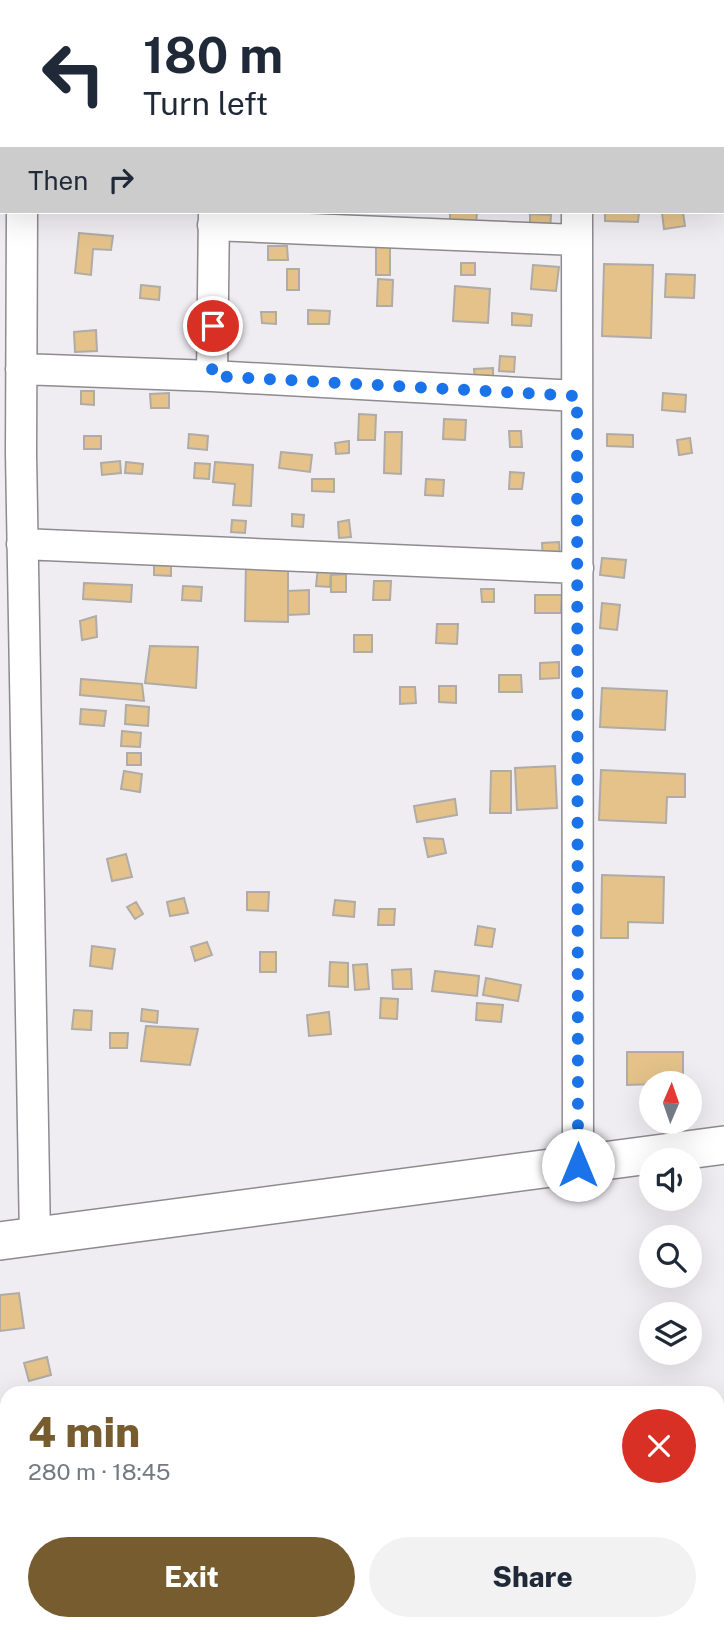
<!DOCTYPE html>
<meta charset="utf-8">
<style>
:root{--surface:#fff;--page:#f2f2f3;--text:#1f2937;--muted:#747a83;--accent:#765c2e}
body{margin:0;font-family:"Public Sans",sans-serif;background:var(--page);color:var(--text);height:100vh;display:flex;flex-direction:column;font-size:26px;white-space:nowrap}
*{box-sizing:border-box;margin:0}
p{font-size:23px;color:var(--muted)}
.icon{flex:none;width:38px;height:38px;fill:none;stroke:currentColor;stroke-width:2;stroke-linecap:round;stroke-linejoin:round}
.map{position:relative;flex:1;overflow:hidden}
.panel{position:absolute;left:0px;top:1386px;width:724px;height:245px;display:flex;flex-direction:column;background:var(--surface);border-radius:21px 21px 0 0;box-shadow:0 7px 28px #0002}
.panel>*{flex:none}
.banner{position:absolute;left:0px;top:0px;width:724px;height:214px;box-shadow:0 7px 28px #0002;background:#fff;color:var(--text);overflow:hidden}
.needle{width:46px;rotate:2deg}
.tools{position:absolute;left:639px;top:1071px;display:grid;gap:14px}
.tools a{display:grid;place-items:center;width:63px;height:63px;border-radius:50%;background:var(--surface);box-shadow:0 7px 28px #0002;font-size:35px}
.pin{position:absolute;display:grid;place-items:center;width:60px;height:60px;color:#fff;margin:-30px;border:4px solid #fff;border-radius:50%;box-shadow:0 2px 7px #0007}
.me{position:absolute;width:77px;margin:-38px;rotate:0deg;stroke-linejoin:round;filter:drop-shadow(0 0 5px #0008)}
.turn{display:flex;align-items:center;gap:24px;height:147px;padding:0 28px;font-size:32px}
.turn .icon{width:91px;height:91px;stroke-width:2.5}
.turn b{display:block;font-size:49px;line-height:60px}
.then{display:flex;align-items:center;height:66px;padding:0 28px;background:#0003;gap:14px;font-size:26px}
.round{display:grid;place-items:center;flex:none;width:74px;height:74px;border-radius:37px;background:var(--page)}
.headline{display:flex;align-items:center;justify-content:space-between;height:119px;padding:0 28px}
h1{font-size:42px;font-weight:800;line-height:52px;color:var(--accent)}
.button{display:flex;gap:14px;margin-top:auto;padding:14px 28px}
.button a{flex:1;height:80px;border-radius:42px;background:var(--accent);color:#fff;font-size:28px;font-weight:800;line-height:80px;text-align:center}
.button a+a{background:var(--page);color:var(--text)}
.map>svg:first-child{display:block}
.building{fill:#e4c28a;stroke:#afaca7;stroke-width:2}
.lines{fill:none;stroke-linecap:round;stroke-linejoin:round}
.minor-casing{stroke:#8e8b90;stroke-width:33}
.major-casing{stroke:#8e8b90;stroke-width:40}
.minor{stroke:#fff;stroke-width:30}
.major{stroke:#fff;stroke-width:37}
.route{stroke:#1a73e8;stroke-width:12;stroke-dasharray:0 21.6}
</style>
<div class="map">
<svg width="724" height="1631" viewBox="0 0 724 1631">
<rect width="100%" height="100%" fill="#f0edf2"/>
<path class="building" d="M450,212H477L476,225L450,224Z
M605,212H639L638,222L605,221Z
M683,212L685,226L664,229L662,213Z
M530,214L551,215L550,231H530Z
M79,233L113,236L111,250L93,249L91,275L75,273Z
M268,246H287L288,260H268Z
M376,247H390V275H376Z
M461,263H475V275H461Z
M604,264L653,265L651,338L602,336Z
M533,265L559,267L556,291L531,289Z
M287,269H299V290H287Z
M666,274L695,275L694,298L665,297Z
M378,279L393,280L392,306H377Z
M141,285L160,287L159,300L140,298Z
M455,286L490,289L488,323L453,321Z
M308,310L330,311L329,324H308Z
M261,312H276V324L262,323Z
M512,313L532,315L531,326L512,325Z
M96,330L97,351L75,352L74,332Z
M500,356L515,357L514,372L499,371Z
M493,368V380L475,381L474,369Z
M81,391H94V405L81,404Z
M169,393V408H151L150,394Z
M663,393L686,395L685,412L662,410Z
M359,414L376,415L375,440H358Z
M444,419L466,420L465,440L443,439Z
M509,431H521L522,447H510Z
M385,432H402L401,474L384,473Z
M189,434L208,436L207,450L188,448Z
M607,434L633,435V447L607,446Z
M84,436H101V449H84Z
M690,438L692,453L679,455L677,440Z
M349,441V453L336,454L335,443Z
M281,452L312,455L310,472L279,468Z
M120,461L121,473L102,475L101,463Z
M126,462L143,464L142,474L125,473Z
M215,462L253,465L251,506L233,505L235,484L213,482Z
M195,463L210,464L209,479L194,478Z
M510,472L524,473L522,489H509Z
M312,479H334V492L312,491Z
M426,479L444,480L443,496L425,495Z
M292,514L304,515L303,527L292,526Z
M232,520L246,521L245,533L231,532Z
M349,520L351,537L339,538L338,522Z
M559,542L560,560L543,561L542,543Z
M602,558L626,560L624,578L600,575Z
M246,560H288V622L245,621Z
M154,563H171V576L154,575Z
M318,567H331L330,587L316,586Z
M346,574V592H331V575Z
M374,581H391L390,600H373Z
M84,583L132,585L131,602L83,599Z
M183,586L202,587L201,601L182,600Z
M481,589H494V602H482Z
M309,590V614L288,615V591Z
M535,595H562L561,613H535Z
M602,603L620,605L617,630L600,628Z
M96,616L97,637L82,640L80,621Z
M437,624H458L457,644L436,643Z
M354,635H372V652H354Z
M150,646L198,647L196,688L145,683Z
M559,662V678L540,679V663Z
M499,675H521L522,692H499Z
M81,679L142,684L144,701L80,695Z
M439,686H456V703L439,702Z
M400,687H415L416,703L400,704Z
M602,688L667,691L665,730L600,727Z
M126,705L149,707L148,726L125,724Z
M81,709L106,711L104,726L80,724Z
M122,731L141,733L140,747L121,746Z
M127,753H141V765H127Z
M555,766L557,808L517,810L515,768Z
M601,770L685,774V797H667L666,823L599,820Z
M124,771L142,774L140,792L121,789Z
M491,771H511V813H490Z
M455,799L457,815L417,822L414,806Z
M424,838L443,839L446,853L428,857Z
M126,854L132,877L112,881L107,859Z
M602,875L664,877L663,923L628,922V938H601Z
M247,892H269L268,911L247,910Z
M184,898L188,913L170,916L167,902Z
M335,900L355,902L354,917L333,915Z
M136,902L143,914L135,919L127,907Z
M379,909H395L394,925H378Z
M478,926L495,929L492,947L475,945Z
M207,942L212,955L195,961L191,947Z
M92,946L115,949L112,969L90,966Z
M260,952H276V972H260Z
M330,962L348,963V987L329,986Z
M367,964L369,989L355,990L353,965Z
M411,969L412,989H393L392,970Z
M435,971L479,976L477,996L432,991Z
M486,978L521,985L518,1001L483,995Z
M381,998L398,999L397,1019L380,1018Z
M477,1003L503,1005L501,1022L476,1020Z
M142,1009L158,1011L157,1023L141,1021Z
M74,1010L92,1011L91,1030L72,1029Z
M329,1012L331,1034L309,1036L307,1015Z
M146,1026L198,1029L190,1065L141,1061Z
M110,1033H128L127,1048H110Z
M627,1052H683V1083L627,1085Z
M19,1293L24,1328L0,1331V1295Z
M47,1357L51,1375L29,1381L24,1363Z
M518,1624H522L523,1631H470Z"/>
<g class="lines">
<g class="minor-casing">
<path id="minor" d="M214,0V2
M577,0V2
M24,2V0
M0,8H2
M22,212L21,454L35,1238
M214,212L212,376L577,396
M577,212L578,1165
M213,225L577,240
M21,369L212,376
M22,544L578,568"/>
</g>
<g class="major-casing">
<path id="major" d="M0,1241L724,1145"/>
</g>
<use href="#minor" class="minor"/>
<use href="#major" class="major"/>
</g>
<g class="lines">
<path class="route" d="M213,326L212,376L577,396L578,1165"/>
</g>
</svg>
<div class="tools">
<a><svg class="needle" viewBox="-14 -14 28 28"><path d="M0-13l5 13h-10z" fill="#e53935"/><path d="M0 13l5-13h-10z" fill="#747a83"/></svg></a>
<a><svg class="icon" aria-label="sound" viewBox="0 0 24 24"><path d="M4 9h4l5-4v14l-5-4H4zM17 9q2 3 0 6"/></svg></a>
<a><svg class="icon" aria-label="search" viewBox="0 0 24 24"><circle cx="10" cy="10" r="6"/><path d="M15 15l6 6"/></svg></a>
<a><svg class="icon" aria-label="layers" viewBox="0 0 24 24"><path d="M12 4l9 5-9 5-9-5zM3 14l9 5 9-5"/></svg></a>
</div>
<div class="pin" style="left:213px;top:326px;background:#d93025"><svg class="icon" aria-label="arrive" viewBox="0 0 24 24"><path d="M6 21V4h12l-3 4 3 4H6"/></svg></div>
<svg class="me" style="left:578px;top:1165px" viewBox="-20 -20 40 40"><circle r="19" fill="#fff"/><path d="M0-13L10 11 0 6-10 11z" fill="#1a73e8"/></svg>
<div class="banner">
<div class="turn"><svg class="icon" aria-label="left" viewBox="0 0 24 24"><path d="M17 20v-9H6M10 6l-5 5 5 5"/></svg><div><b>180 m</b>Turn left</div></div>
<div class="then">Then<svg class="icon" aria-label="right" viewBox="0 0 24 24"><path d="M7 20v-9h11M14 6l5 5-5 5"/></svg></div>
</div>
<section class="panel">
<div class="headline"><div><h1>4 min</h1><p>280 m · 18:45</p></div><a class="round" style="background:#d93025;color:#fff"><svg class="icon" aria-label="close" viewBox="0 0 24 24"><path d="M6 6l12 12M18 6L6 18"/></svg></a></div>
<div class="button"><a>Exit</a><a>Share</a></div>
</section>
</div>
